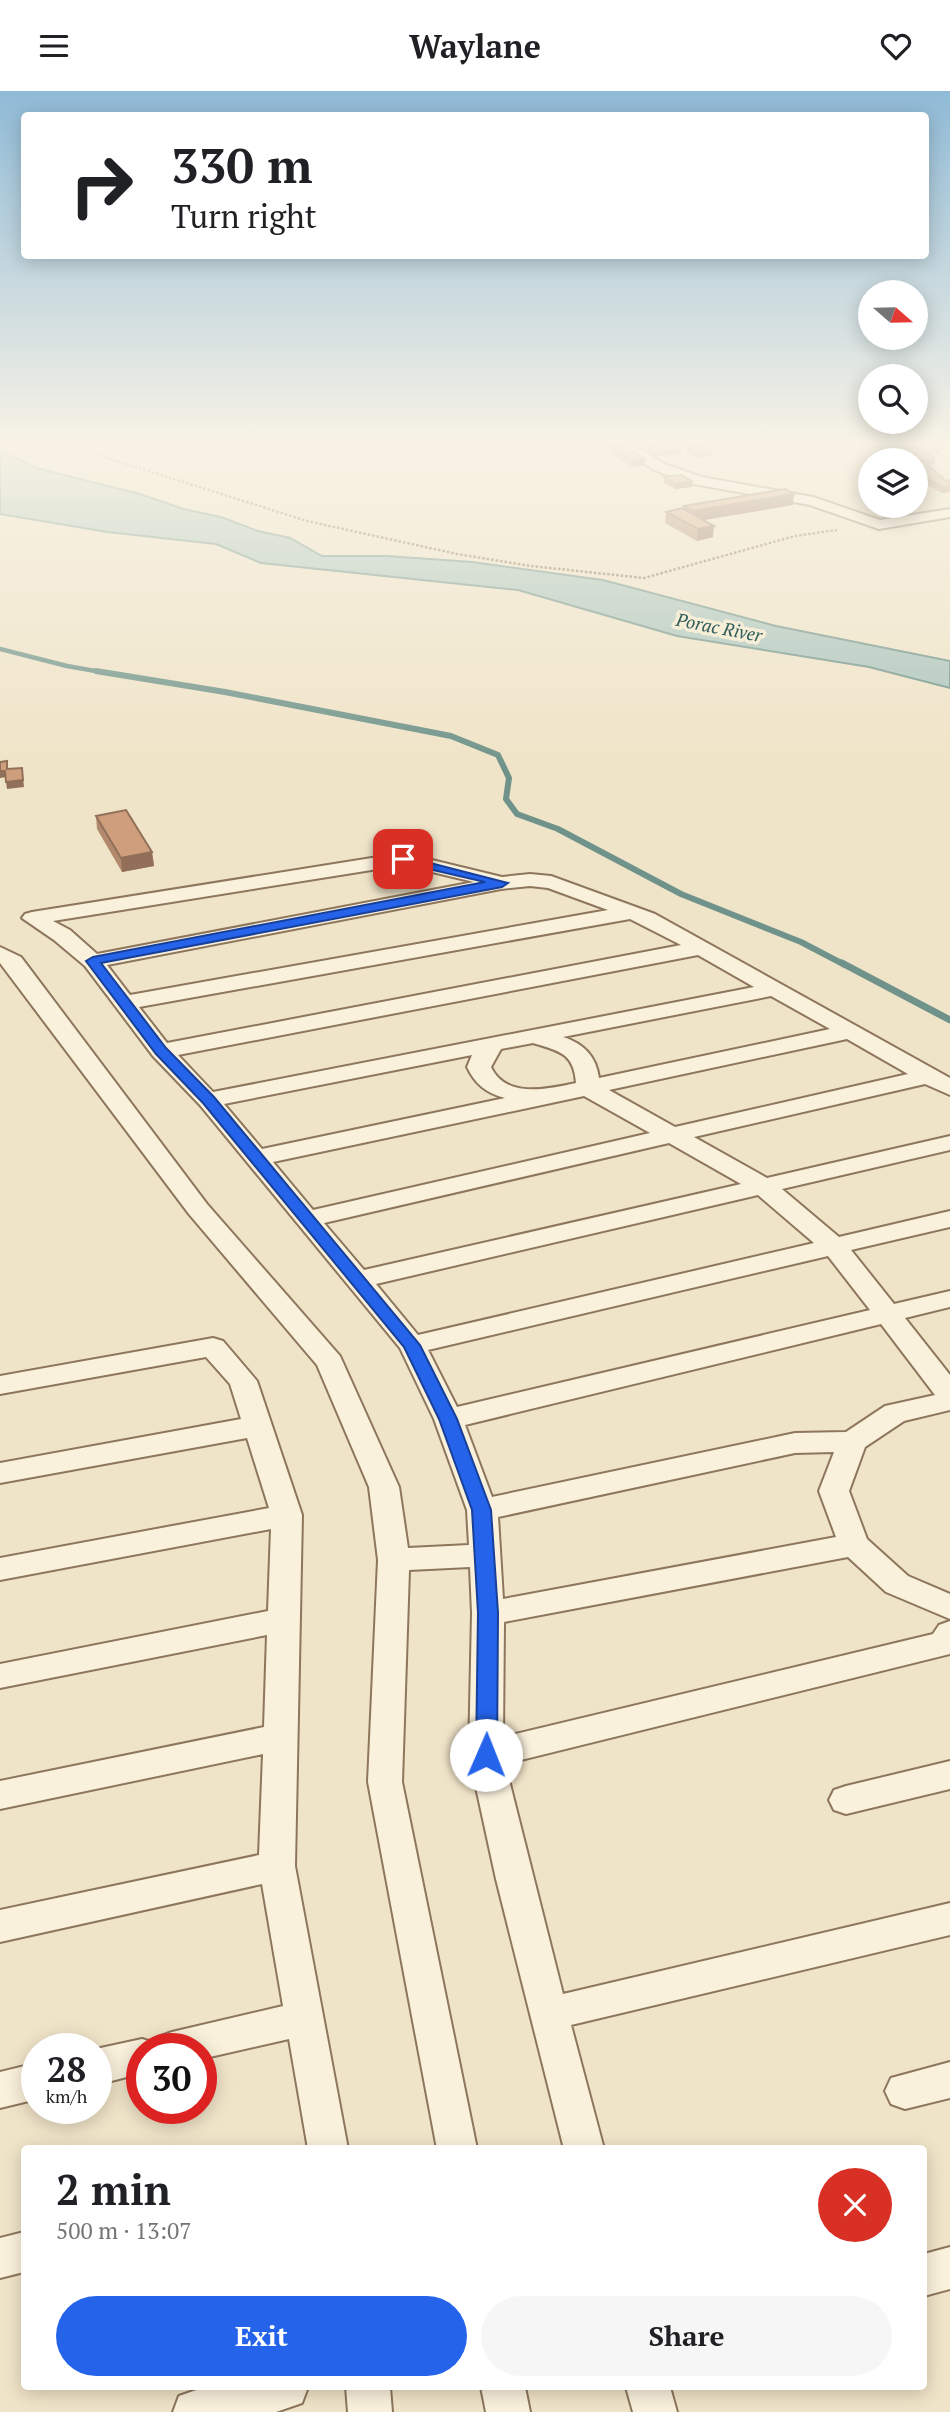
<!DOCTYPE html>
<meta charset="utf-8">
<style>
:root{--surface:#fff;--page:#f6f6f6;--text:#202124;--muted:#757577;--accent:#2563eb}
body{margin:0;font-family:"PT Serif",serif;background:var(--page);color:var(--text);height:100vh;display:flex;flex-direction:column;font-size:26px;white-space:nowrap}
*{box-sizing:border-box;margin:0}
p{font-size:23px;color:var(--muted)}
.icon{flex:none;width:38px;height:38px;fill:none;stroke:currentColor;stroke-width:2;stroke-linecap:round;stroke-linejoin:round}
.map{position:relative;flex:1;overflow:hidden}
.details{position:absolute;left:21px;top:2054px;width:906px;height:245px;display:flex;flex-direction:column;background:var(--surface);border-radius:7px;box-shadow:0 4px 18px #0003}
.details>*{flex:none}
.hud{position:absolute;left:21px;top:21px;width:908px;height:147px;border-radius:7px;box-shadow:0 4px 18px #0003;background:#fff;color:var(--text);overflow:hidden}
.needle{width:46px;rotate:110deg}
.tools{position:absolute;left:858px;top:189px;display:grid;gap:14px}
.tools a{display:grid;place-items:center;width:70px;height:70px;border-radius:50%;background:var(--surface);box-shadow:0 4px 18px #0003;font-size:35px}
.speed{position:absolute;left:21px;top:1942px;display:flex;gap:14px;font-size:35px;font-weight:700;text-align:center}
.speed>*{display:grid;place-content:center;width:91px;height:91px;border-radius:50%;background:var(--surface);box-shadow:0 4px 18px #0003;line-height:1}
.speed small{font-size:18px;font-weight:400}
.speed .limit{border:10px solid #d22;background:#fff;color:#111}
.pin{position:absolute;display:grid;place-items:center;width:60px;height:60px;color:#fff;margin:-30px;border-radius:14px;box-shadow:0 4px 10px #0006}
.me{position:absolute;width:77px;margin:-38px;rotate:1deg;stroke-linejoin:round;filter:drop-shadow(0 0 5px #0008)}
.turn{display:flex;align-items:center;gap:24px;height:147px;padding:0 35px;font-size:32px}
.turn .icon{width:91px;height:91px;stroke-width:2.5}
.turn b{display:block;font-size:49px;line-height:60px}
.round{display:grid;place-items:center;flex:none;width:74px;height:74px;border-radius:37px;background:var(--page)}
.headline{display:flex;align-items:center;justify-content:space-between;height:119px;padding:0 35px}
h1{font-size:42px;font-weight:700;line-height:52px}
.primary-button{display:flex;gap:14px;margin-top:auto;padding:14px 35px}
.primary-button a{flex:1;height:80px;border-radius:42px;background:var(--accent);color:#fff;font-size:28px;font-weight:700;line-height:80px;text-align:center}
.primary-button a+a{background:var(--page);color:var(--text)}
header{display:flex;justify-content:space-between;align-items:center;height:91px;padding:0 35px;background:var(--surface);font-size:32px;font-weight:700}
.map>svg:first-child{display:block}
.water{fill:#a9c4bc;stroke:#6f938a;stroke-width:2}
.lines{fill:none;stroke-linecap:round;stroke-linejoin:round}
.stream-far2{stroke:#6f938a;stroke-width:4.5}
.stream-far1{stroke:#6f938a;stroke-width:6}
.stream{stroke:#6f938a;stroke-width:7}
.minor-casing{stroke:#8d765c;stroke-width:4}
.path{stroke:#8d765c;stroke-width:2.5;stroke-dasharray:2.5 2;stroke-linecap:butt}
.minor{fill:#faf1dc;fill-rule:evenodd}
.wall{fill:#b2896c}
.shaded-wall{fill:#916f58}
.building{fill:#cf9f7d;stroke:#916f58;stroke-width:2}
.route{fill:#2563eb;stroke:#184099;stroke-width:2}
.labels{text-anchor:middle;stroke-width:7;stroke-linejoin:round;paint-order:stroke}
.far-water-label{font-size:18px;font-style:italic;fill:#2f5d5a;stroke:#f7eed8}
</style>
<header><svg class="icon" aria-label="menu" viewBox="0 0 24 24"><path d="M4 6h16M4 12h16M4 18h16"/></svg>Waylane<svg class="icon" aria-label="heart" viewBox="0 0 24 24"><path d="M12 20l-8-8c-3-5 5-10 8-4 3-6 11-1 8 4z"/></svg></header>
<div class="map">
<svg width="950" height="2321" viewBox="0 0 950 2321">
<rect width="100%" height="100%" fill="#f0e4c8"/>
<path class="water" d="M0,359L36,377L140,403L183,418L221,426L258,440L290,447L322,465H387L472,471L603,489L776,535L950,570V597L869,576L677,545L518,499L261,472L216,453L107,441L0,423Z"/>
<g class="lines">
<path class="stream-far2" d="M0,558L67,575L107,582"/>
<path class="stream-far1" d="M96,580L225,601L451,645L498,664L509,687L506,708L517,723L558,738L681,803L801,851L845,874"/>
<path class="stream" d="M842,872L950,929"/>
<g class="minor-casing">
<path id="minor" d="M611,350H627L664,373L702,386L813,406L880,429L950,418V426L879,438L810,414L694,393L654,379Z
M403,762L502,786L530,783L551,785L655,823L950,987V1004L925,993L694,1046L767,1087L950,1045V1059L782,1098L839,1146L950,1120V1136L851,1159L894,1213L950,1200V1216L905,1227L950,1284V1319L904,1330L865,1356L849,1400L867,1448L908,1485L950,1503V1528L886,1501L848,1466L504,1531L503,1646L933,1543L939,1534L950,1530V1563L505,1673L563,1903L950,1812V1844L571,1934L604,2058H564L496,1788L469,1664L472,1522L470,1476L409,1479L402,1691L477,2058H437L368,1691L378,1469L369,1396L317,1274L189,1123L0,872V856L21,866L207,1113L340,1265L399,1396L408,1457L469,1454L467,1419L434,1328L400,1257L200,1014L153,965L85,875L54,849L22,827L25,823L32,821ZM403,774L474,791L97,863L70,839L53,830ZM530,795L548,797L608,819L130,904L107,874L501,798ZM630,828L681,854L167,952L139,916ZM698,864L754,896L213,1001L178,964ZM771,905L830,938L599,987C596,965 584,953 563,946ZM847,948L908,983L675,1036L609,999ZM533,952C559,960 574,962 576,992C548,998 506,1008 491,976L501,958ZM472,964L467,976C475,993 486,1002 505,1007L262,1058L224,1013ZM584,1005L650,1042L313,1119L273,1071ZM669,1052L741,1093L364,1179L324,1132ZM758,1104L814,1152L418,1244L376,1193ZM828,1165L870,1219L457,1316L428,1259ZM881,1233L935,1304L885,1315L846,1341L795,1342L492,1406L465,1334ZM834,1361L819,1400L836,1446L503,1508L498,1426L795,1362Z
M213,1247L223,1250L257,1290L302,1424L295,1775L348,2058H308L289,1948L201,1968V1958H142V1982L96,1994V1958L142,1948L155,1952L158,1946L172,1941L283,1915L262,1793L0,1851V1819L259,1764L263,1663L0,1718V1690L264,1636L267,1544L0,1597V1573L268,1520L271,1438L0,1489V1467L269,1417L247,1347L0,1392V1372L241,1328L230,1293L206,1266L0,1303V1285Z
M950,1670V1698L846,1723L834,1719L829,1709L834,1699L846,1695Z
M950,1971V2007L905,2018L891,2013L885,2000L891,1987Z
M37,1972V2008L0,2017V1981Z
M24,2141V2181L0,2187V2147Z
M950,2156V2198L924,2205V2163Z
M205,2296H308L302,2312L276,2321H173L179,2305Z
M346,2296H390L392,2321H348Z
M481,2296H525L530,2321H486Z
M626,2296H670L677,2321H633Z"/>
</g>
<path class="path" d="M53,350L307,430L457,463L531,475L644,487L795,445L837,439"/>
<use href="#minor" class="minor"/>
</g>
<path class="wall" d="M605,353L645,368L644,374L632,376L605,359Z
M921,355L939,363L929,364L935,368L934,373L927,374L942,387L946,390L950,389V402L948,401L941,402L915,386V369H887L877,363V357L921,359Z
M646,356L680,358L679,363L654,366L646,361Z
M686,356L711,365L696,367L686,361Z
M664,386L692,396L675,398L664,392Z
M793,414L704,429L713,446L697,450L665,432L666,421L683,418L684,415Z
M96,725L152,761L154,775L122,781L97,738Z"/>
<path class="shaded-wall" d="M592,350H600L599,353L592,354Z
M940,357L939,363L927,364V359Z
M680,358L679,363L654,366V361Z
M712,359L711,365L696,367V362Z
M645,368L644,374L632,376V370Z
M935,368L934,373L921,375V369Z
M692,390V396L675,398V393Z
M949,395L948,401L941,402L942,396Z
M794,403L793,414L692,431L693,420Z
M714,435L713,446L697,450L698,438Z
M22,677L24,696L7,698L6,691Z
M0,680H5L6,686L0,687Z
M152,761L154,775L122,781L121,767Z"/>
<path class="building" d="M669,351L680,358L654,361L646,356Z
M616,352L645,368L632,370L605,353Z
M934,353L940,357L927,359L921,355Z
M701,354L712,359L696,362L686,356Z
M915,355L935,368L921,369L942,386H940L946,390L950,389V396H942L915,380V369H897L877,357Z
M681,384L692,390L675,393L664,386Z
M785,398L794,403L693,420L684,415Z
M682,417L714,435L698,438L666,421Z
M7,670V678L22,677L23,689L6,691L5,680H0V671Z
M126,719L152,761L121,767L96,725Z"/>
<linearGradient id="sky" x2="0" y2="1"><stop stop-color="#8fbad6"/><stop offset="0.52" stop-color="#f8f3e6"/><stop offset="1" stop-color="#f8f3e6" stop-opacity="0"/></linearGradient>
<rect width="950" height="675" fill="url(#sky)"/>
<path class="route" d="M403,765L508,792L502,796L101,872L166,957L214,1006L420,1254L457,1328L491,1419L498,1522L497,1664L493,1669L486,1672L479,1669L476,1664L478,1522L472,1419L439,1328L404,1256L203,1012L156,963L86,870L93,866L485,791L398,771L397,768Z"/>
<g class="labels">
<g class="far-water-label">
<text transform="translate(719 537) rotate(11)" y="6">Porac River</text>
</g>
</g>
</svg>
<div class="tools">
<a><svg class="needle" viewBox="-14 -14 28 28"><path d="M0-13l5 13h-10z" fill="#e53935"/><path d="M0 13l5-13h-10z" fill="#757577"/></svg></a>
<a><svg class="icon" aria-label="search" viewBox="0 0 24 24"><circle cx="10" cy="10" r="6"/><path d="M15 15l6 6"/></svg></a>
<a><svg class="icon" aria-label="layers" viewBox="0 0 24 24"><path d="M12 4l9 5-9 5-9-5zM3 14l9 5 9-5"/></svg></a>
</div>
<div class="speed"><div>28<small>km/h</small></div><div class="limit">30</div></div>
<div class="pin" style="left:403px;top:768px;background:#d93025"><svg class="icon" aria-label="arrive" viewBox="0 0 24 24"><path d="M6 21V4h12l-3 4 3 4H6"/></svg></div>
<svg class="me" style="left:486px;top:1664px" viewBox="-20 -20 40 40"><circle r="19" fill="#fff"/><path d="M0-13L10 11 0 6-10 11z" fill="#2563eb"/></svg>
<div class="hud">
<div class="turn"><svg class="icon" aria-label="right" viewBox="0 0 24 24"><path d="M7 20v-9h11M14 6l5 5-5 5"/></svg><div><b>330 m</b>Turn right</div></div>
</div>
<section class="details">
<div class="headline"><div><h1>2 min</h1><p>500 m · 13:07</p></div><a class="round" style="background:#d93025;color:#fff"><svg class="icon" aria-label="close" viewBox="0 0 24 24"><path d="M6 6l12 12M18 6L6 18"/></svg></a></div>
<div class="primary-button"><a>Exit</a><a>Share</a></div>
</section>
</div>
